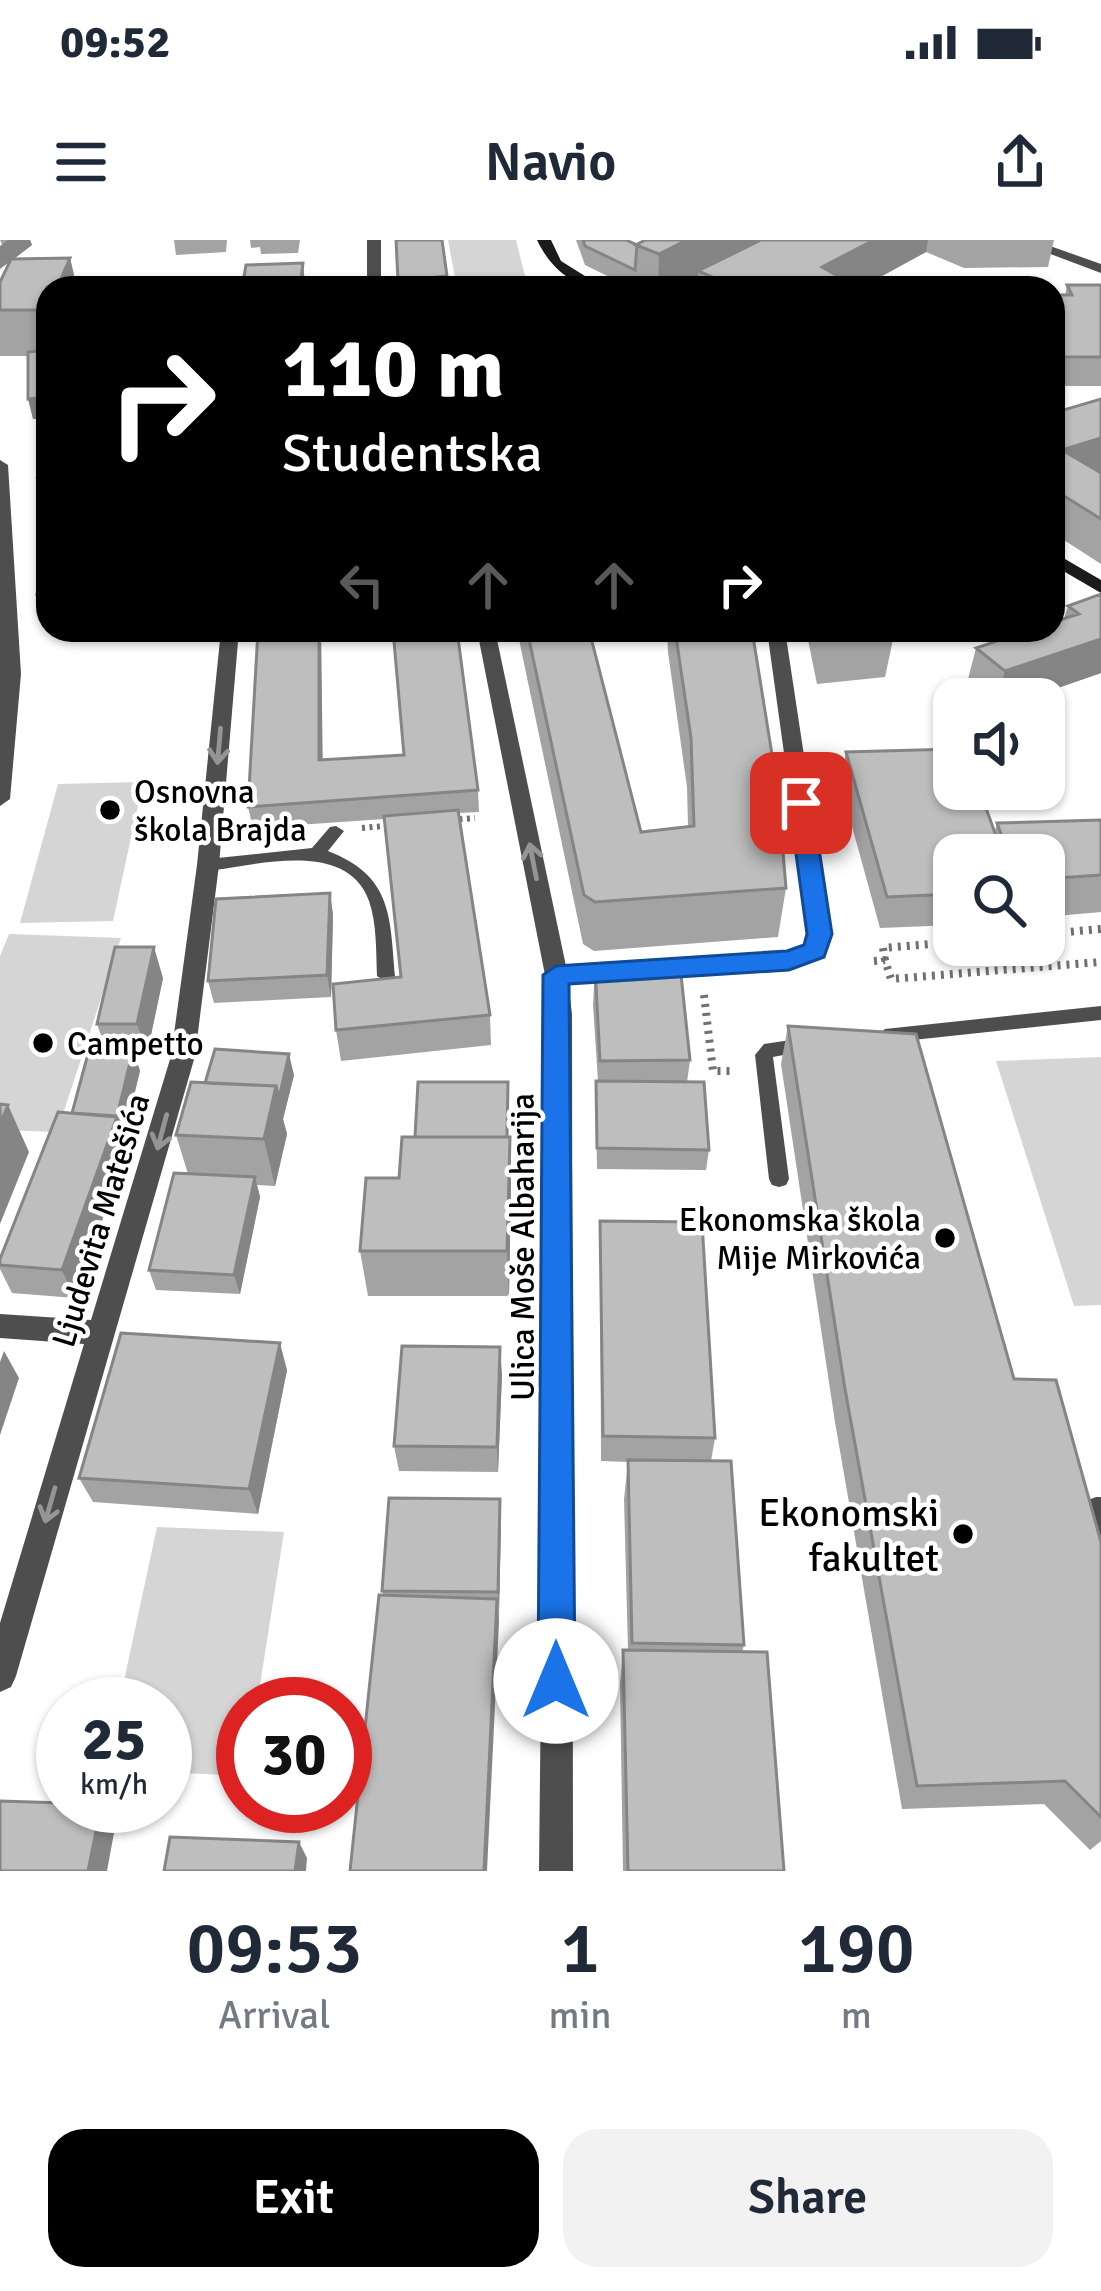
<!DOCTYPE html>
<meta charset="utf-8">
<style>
:root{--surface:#fff;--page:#f2f2f3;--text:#1f2937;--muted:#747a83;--accent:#000}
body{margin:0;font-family:Signika,sans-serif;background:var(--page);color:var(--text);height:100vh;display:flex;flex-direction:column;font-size:45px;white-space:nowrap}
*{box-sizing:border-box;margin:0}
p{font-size:39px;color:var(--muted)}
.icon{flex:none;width:66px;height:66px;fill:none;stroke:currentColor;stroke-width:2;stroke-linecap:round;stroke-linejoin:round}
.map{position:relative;height:1631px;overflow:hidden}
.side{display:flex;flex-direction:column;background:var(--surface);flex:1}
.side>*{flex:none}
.hud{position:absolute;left:36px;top:36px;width:1029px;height:366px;border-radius:36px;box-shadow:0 3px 9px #0004;background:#000;color:#fff;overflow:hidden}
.fabs{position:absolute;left:933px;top:438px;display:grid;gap:24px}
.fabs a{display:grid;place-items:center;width:132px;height:132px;border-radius:24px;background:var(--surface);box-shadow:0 3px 9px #0004;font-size:60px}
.speed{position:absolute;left:36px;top:1437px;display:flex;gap:24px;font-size:60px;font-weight:700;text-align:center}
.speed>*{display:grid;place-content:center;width:156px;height:156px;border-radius:50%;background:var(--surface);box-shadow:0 3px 9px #0004;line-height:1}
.speed small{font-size:30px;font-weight:400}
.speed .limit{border:18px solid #d22;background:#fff;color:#111}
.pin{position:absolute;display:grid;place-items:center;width:102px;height:102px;color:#fff;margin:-51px;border-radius:24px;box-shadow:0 6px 18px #0006}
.me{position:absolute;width:132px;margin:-66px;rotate:0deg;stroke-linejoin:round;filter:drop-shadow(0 0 9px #0008)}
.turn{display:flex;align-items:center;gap:42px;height:252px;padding:0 48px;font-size:54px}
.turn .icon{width:156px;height:156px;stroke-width:2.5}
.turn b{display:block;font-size:84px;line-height:102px}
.lanes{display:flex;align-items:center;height:114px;padding:0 48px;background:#0003;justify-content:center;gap:60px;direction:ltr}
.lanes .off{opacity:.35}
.eta{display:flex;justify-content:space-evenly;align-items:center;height:204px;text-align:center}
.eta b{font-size:72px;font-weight:600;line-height:84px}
.action{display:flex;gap:24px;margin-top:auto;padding:24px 48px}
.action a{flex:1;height:138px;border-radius:36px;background:var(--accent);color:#fff;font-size:48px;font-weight:600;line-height:138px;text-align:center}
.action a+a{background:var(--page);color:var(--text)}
.status{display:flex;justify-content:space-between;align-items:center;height:84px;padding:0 60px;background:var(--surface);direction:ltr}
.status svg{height:33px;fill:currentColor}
header{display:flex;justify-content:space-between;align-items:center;height:156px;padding:0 48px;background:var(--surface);font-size:54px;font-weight:600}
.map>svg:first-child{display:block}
.green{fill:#d5d5d5}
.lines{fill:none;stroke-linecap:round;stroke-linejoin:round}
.path-far1{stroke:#707070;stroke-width:6;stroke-dasharray:3 4.5;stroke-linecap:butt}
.path{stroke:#707070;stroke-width:8;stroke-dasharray:3 6;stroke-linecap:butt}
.lane{fill:#4e4e4e;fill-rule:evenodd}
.street{fill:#4e4e4e;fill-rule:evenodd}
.secondary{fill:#1b1b1b;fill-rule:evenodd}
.wall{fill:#a3a3a3}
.shaded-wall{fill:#858585}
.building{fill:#bebebe;stroke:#858585;stroke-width:3}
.oneway{stroke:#959595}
.route{fill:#1a73e8;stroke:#114b97;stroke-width:3}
.poi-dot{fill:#000;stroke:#fff;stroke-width:4.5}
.labels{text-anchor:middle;stroke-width:9;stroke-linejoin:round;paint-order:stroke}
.poi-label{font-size:33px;fill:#000;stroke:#fff;text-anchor:start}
.street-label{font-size:33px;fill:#000;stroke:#fff}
.near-poi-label{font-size:39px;fill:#000;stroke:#fff;text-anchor:end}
</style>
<div class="status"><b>09:52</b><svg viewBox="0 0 49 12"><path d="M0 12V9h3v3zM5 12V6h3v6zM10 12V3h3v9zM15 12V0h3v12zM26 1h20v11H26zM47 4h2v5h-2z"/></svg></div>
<header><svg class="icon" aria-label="menu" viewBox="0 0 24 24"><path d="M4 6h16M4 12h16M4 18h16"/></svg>Navio<svg class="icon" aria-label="share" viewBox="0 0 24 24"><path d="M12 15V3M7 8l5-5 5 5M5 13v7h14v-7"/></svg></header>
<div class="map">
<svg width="1101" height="1631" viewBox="0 0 1101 1631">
<rect width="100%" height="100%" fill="#fff"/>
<path class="green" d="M448,0H516L528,48H457Z
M143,542L113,681L20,683L58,544Z
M9,694L121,698L57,892L0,890V716Z
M1101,817V1065L1074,1066L996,821Z
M157,1287L284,1292L257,1464H243V1536L165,1532V1464H119Z"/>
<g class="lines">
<path class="path-far1" d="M452,580L475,578
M362,588L395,585"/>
<path class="path" d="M1044,694L1101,689
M885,720L883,708L954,702
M874,721L885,720L891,739L1101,722
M704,755L713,831H735"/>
<path class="lane" d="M336,586L344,591L328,611C392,636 390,675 395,736L392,740L386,742L377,736C376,712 377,684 369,661C347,599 257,625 208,631L200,625L208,619L312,608L330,587Z
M1101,766V780L885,803L876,796L885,789Z
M804,798L810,800L813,805L810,810L773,817L789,939L786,945L779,947L772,945L769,939L755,815L764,804Z
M1096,1257H1101V1296L1093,1293L1085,1268L1088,1260Z"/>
<path class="street" d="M367,0H381V48H367Z
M1013,0H1033L1101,24V33Z
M0,220L8,225L21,434L10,559L0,566Z
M221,390H239L219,625L195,816L16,1436L11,1447L0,1452V1383L84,1104L0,1098V1074L91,1080L171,816L197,625Z
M477,390H495L566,726L788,712L805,706L809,694L767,390H785L831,694L823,717L789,728L568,743L572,774L573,1631H539L548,774L545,735Z"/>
<path class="secondary" d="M537,0H551L561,21L604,48C572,48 550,27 537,0Z
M1053,312L1101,340V353L1053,325Z"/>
</g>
<path class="wall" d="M0,0H30L32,5L14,19L70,18L77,48H48V178L33,179L28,116H0V42L10,22Z
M174,0H227L226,12L176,15Z
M250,0H300L298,13L261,14L260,7L251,8Z
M576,0H626L637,5L645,0H1054L1048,27L964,28L926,12L860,48H697L698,37L677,48H632L585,25Z
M1067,45H1101V146H1053V55H1065Z
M1101,159V231L1099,232L1101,233V324L1053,293V173Z
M48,225V268L38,237Z
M48,310V384L46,385L37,354Z
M1101,354V433L1026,459H981L966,447L976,408L1064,379L1068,366Z
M321,390L322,520L478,550L479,572L459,573L490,775L491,805L341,821L336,790L401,737L384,579L253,588L248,567Z
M517,390H589L641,592L688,586L687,547L668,412L667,390H752L786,648L778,697L594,711L583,704Z
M806,390H895L885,437L817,444Z
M846,512L995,591L997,583L1101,580V672L1044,677V615H954V685L880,688L840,543Z
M330,653L333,675L331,757L214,763L208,741Z
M595,726L690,820L687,842L709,910L706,930L597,929L596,862L598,841L593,765Z
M163,738L147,814H134L140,831L124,896L128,906L75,1058L12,1053L0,1029V1019L106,810L97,784Z
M788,786L1014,1139L1101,1302V1601L1090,1610L1044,1564L902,1569L835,1182L781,824Z
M294,835L283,879L287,894L275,946L257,945L260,957L240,1054L156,1050L149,1030L188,934L176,895L205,843Z
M508,897L511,944L509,1056H368L360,1011L399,938Z
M600,981L715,1198L711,1221L744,1405L742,1412L784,1631H623L620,1444L623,1410H628L624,1259L628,1222L601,1221Z
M287,1130L258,1274L93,1262L79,1238Z
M502,1134L498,1232L399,1231L394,1206Z
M501,1276L499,1382L383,1355L382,1351Z"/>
<path class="shaded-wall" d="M8,0H30L32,5L0,29V6Z
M687,0H766L698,31V37L677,48H658L659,14Z
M874,0H928L926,12L860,48L822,27Z
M70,18L77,48H57Z
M303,23L305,43L304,48H300Z
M447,36L448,48H398V41Z
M48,157V178L33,179L28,159Z
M1101,198V231L1053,247L1062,210Z
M319,390H321L323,542L319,520Z
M1101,399V433L1026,459H997L1005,431Z
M330,653L333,675L331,757L327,735Z
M154,707L163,738L147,814L137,784Z
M133,810L140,831L124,896L128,906L75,1058L62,1030Z
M289,814L294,835L283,879L287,894L275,946L264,899L276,846Z
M8,865L29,912L0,984V884Z
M510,897L511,944L509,1056L507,1011Z
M255,937L260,957L240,1054L234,1035Z
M280,1103L287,1130L258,1274L249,1249Z
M500,1107L502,1134L498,1232L497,1207Z
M4,1111L19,1138L0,1195V1122Z
M500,1259L501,1276L499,1368L498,1352Z
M497,1359L499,1382L487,1631H484Z
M101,1566L116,1582L107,1631H88Z
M299,1602L307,1618L306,1631H295Z"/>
<path class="building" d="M396,0H442L447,36L398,41Z
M583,0H626L637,5L635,30L585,6Z
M645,0H687L659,14L636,5Z
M761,0H874L822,27L859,48H738L698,31Z
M70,18L57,48H48V70H0V42L11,19Z
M303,23L300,47L242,48L246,25Z
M1067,45H1101V117H1053V55H1072Z
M48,110V157L28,159V112Z
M1101,159V198L1062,210L1101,233V279L1053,249V173Z
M48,225V238L38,237Z
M48,310V353L37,354Z
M1101,354V399L1005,431L976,408L1030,390H1053V382L1079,374L1068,366Z
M258,390H319V520L404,515L393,390H457L478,550L248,567Z
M527,390H589L641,592L694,586L691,498L675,390H752L778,552L786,648L595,662L584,655Z
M824,390H869L824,395Z
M954,509V549H979L1003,615H954V654L887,657L846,512Z
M458,570L490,775L336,790L333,744L401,737L384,576Z
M1101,580V635L1044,639V615H1009L997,583Z
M330,653L327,735L208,741L216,659Z
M115,707H154L137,784H97Z
M680,725L690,820L600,821L595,726Z
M788,786L916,794L1014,1139L1056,1140L1101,1302V1577L1065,1541L917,1546L845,1149Z
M215,809L289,814L279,858L276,846L205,843Z
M89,810H133L117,876L72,873Z
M596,841L704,842L709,910L597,908Z
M191,842L276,846L264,899L176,895Z
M418,842H508L507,897H415Z
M0,864L8,865L0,884Z
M58,872L117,877L62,1030L0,1025V1019Z
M402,897H510L507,1011H360L366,938H399Z
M174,933L255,937L234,1035L149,1030Z
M600,981L702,982L715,1198L603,1196Z
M121,1093L280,1103L249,1249L79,1238Z
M402,1106L500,1107L497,1207L394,1206Z
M628,1220L731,1221L744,1405L632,1403Z
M389,1258L500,1259L498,1352L382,1351Z
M379,1355L497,1359L484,1631H350Z
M623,1410L767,1412L784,1631H628Z
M0,1561L63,1563V1566H101L88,1631H0Z
M170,1597L299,1602L295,1631H164Z"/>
<defs><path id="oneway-shaft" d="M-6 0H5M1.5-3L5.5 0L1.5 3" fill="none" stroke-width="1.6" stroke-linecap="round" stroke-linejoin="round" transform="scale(3)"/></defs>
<g class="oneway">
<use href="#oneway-shaft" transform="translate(219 506) rotate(95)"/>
<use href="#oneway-shaft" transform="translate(533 621) rotate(-101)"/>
<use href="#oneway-shaft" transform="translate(162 892) rotate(105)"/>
<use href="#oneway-shaft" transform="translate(50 1265) rotate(106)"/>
</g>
<path class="route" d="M801,556L812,563L832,694L824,717L789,730L569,744L575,1441L569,1454L556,1459L544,1454L538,1441L543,735L556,726L787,711L804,705L807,694L789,563Z"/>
<g class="poi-dot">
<circle cx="110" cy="570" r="12"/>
<circle cx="43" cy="803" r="12"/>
<circle cx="945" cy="998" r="12"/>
<circle cx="963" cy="1294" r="12"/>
</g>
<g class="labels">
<g class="poi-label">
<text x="134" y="563">Osnovna<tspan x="134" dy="38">škola Brajda</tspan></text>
<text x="67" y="815">Campetto</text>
<text x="921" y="991" text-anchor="end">Ekonomska škola<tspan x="921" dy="38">Mije Mirkovića</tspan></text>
</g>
<g class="street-label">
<text transform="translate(100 980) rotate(-73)" y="12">Ljudevita Matešića</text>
<text transform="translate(522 1007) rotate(-90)" y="12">Ulica Moše Albaharija</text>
</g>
<g class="near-poi-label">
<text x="939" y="1286">Ekonomski<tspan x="939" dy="45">fakultet</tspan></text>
</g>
</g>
</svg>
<div class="fabs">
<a><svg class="icon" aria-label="sound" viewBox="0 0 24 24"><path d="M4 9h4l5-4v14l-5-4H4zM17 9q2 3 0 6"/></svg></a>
<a><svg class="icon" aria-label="search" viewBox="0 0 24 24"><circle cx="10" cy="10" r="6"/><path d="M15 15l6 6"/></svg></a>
</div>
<div class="speed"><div>25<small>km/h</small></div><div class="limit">30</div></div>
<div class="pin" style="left:801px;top:563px;background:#d93025"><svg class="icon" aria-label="arrive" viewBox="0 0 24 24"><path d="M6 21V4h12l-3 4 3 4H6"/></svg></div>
<svg class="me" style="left:556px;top:1441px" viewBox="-20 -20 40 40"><circle r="19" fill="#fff"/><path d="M0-13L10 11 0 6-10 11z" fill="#1a73e8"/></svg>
<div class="hud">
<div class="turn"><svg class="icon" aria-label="right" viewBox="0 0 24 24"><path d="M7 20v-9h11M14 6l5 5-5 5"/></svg><div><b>110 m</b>Studentska</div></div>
<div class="lanes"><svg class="icon off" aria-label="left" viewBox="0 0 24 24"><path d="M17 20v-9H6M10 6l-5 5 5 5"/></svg><svg class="icon off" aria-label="ahead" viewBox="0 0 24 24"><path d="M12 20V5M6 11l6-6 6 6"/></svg><svg class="icon off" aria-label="ahead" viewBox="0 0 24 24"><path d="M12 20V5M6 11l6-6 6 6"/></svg><svg class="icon" aria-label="right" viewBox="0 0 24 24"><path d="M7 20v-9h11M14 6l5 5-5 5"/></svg></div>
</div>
</div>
<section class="side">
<div class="eta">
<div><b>09:53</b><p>Arrival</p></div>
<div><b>1</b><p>min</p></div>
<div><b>190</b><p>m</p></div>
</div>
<div class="action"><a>Exit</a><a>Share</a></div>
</section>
